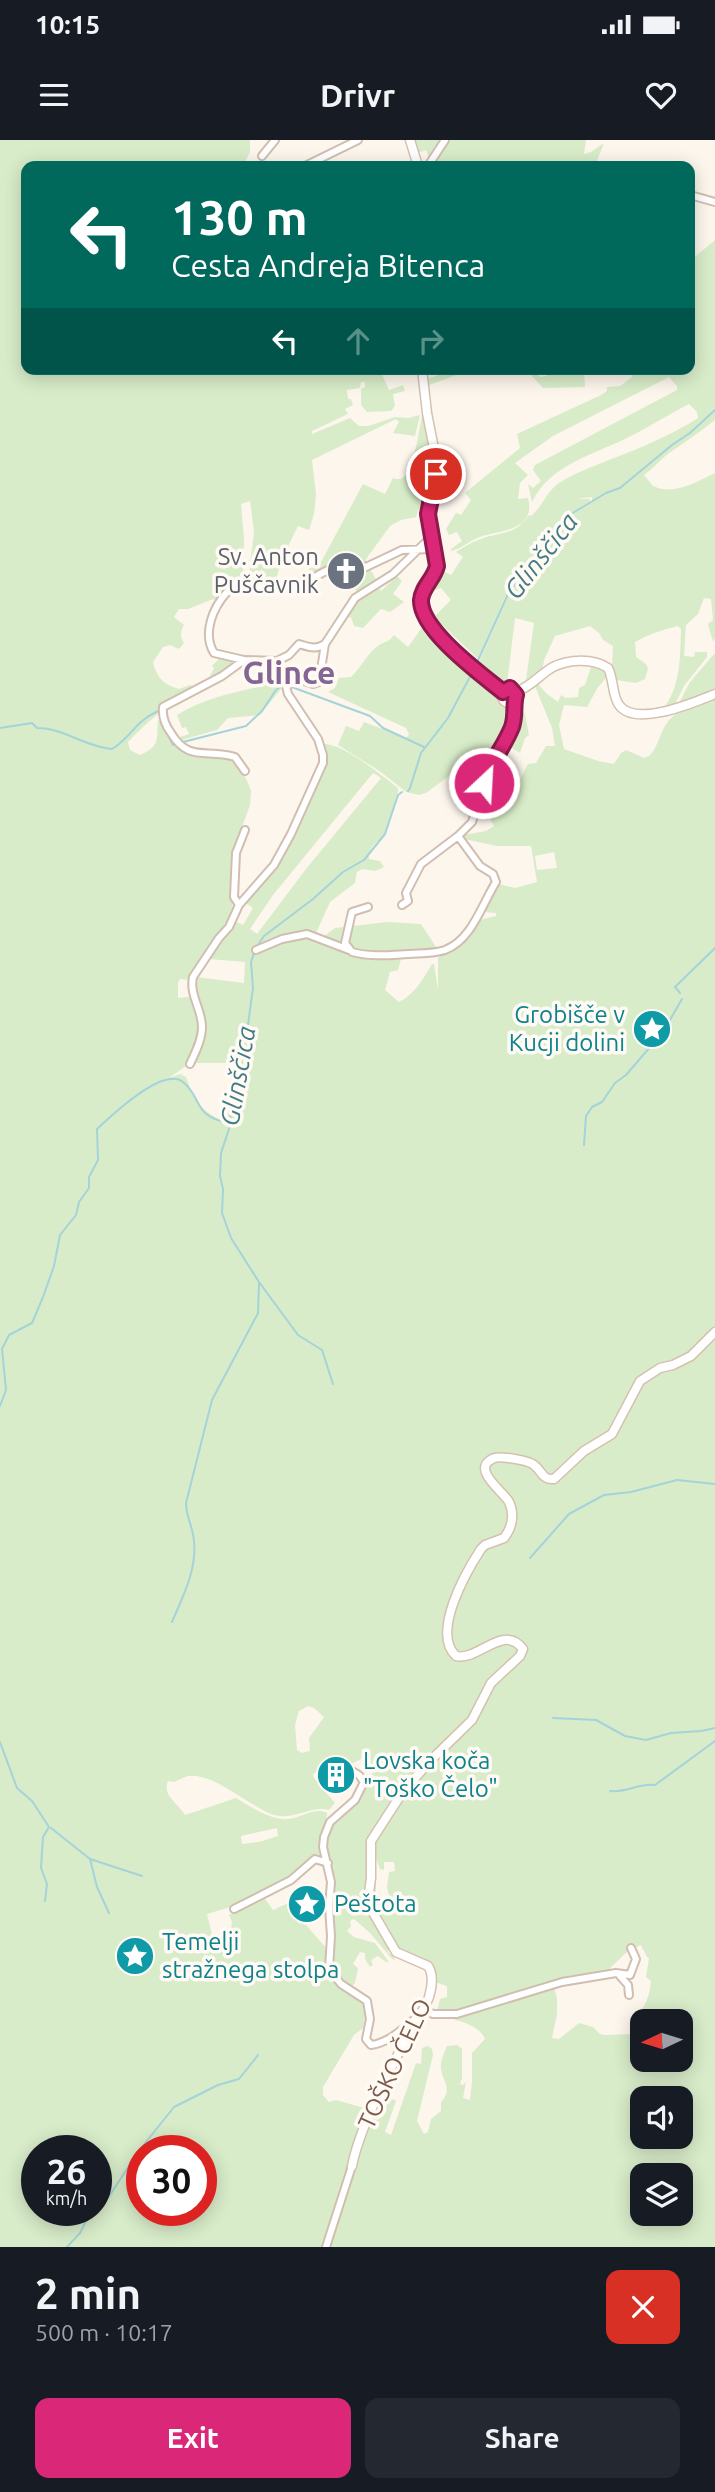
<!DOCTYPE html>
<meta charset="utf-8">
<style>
:root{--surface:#171b24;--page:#242831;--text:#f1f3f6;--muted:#9ea1a6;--accent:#db2777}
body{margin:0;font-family:Ubuntu,sans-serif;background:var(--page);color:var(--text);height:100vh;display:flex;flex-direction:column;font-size:26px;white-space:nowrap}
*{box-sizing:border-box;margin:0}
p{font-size:23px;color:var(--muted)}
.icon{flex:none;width:38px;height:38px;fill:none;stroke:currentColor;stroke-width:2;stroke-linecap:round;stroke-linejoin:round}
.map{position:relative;height:2107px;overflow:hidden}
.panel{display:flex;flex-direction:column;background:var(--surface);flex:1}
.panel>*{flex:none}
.hud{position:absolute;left:21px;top:21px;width:674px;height:214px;border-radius:14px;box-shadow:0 4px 18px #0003;background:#00695c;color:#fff;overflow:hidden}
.needle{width:46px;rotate:266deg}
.tools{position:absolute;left:630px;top:1869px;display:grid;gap:14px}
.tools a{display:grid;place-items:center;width:63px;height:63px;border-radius:14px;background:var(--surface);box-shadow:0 4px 18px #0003;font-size:35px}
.speed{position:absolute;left:21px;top:1995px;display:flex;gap:14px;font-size:35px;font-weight:700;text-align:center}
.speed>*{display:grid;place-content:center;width:91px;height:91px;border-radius:50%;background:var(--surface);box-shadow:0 4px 18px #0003;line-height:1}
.speed small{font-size:18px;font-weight:400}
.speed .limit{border:10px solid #d22;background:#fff;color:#111}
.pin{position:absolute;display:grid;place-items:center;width:60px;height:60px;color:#fff;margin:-30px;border:4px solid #fff;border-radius:50%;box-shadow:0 2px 7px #0007}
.me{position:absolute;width:77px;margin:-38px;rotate:25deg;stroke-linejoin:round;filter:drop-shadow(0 0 5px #0008)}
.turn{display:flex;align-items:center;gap:24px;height:147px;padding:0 35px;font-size:32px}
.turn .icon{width:91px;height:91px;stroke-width:2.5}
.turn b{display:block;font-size:49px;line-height:60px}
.lanes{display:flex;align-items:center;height:66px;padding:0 35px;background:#0003;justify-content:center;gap:35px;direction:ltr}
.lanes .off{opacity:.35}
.round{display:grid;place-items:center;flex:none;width:74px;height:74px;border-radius:14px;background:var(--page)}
.head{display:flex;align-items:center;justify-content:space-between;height:119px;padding:0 35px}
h1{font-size:42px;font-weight:700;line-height:52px}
.action{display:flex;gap:14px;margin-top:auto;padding:14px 35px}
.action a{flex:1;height:80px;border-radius:14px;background:var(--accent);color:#fff;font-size:28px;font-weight:700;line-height:80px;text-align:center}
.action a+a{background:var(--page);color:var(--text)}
.status{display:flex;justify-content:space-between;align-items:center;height:49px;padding:0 35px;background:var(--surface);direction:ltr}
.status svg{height:19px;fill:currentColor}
header{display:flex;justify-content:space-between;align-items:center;height:91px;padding:0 35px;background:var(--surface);font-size:32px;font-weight:700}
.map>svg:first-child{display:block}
.green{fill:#d8ecc9;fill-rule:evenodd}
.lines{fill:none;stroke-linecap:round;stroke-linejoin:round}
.stream{stroke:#a5d3da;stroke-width:2}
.street-casing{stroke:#d1beb0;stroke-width:10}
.secondary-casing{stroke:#d6c0b0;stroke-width:11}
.street{stroke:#fff;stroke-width:6}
.secondary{stroke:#fff;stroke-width:8}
.route-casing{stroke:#8e194d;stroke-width:18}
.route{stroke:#db2777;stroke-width:12}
.labels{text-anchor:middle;stroke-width:7;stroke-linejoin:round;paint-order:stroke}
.worship-label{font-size:24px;fill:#5b616d;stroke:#fffaf3;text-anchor:end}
.culture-label{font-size:24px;fill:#0d838f;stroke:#fffaf3;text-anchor:start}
.street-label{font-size:24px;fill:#7a5c4d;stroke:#fffaf3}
.water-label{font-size:26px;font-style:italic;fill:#437c86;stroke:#fffaf3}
.district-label{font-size:32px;font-weight:bold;fill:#846695;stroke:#fffaf3}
</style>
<div class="status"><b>10:15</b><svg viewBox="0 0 49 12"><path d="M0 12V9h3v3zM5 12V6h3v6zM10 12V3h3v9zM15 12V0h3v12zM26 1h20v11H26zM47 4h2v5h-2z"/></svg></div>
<header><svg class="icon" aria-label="menu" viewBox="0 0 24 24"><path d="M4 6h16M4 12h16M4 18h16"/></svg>Drivr<svg class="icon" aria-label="heart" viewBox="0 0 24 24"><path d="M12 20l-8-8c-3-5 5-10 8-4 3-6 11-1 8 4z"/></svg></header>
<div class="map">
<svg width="715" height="2107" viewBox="0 0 715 2107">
<rect width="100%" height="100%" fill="#fdf6ec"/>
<path class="green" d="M0,0H250V12L243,26H26V229H386L381,232L389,250L403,245L405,251L393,254L395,266L391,271L367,272L361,265V249L365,247V242H361L360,248L347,250L348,259H351L353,265L345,269L348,274L312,291V294L350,278L359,286H368L395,277L408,278L420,275L415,296L393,293L399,282L396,279L312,320L316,354L314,374L309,390L298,386L281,421L275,444L221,453L216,461L213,459L188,469H179L174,477L184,485C180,492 180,497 184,503L179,509L170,505L163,507L153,522C156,537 164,545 179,549L190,545L196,547C169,564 150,579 128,602L130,610L140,615C161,606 156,599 158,581L161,578L176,605L186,613L230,617L238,622L248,643L251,651L250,665L233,712L230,753L234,773L196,837L244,843L245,822L209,819L214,807L235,781L243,785L253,768L244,762L270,734L319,637L323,604C343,603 381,635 398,648V652C393,664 392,680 385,692C379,703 368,705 369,719L380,721L384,727L375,731L362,729L357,732L355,743L330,762L316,793L322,798L335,788L344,787L346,789L342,810L402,815L398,830L390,832L385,850L399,862C414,855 424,838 432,824H434L438,850V818L449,811L479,780L496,776V773L484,772L483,768L498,744L515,748L537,742L531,706H497L464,699L463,695L486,691L494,686L487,674L520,640L528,624L536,623L546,606H555L552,588L535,546L538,544L547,554L558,562L561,555L566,558L578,557L579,548L585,545L592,524L607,532L608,536L598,547L587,567L564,565L559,585L564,609L598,621L614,624L621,613L626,610L644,618L649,616C658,607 659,596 665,586C676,568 697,564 715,557V1189L688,1215L648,1230L635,1243L609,1293L559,1333L548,1337C544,1333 541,1327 537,1324C526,1316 492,1312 484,1322L508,1365L510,1382L501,1398L485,1401L464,1436L445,1506L449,1513L458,1520C483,1520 492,1497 519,1507L520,1512L488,1540L469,1580L376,1687L367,1748L382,1793L390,1809L388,1810L389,1814H393L395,1820L392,1819L370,1793L354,1779L350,1781L351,1786L347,1791L354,1797L375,1803L389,1822H386L378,1816L371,1820L373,1825L370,1827L365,1819V1813L360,1812L353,1824L358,1828L355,1843L349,1849L330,1828V1766L332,1752L324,1706L327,1689L370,1638L374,1630C370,1625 365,1625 361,1619L349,1625L340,1620L335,1623L331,1631L325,1627L313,1634L314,1638L335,1663L329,1670C309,1665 295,1682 271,1674C248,1665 212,1632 188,1636C184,1637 179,1640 174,1642L168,1641C162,1656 178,1663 185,1675L236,1658C251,1667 266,1677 283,1679C299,1681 313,1666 327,1673L324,1718L318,1714L315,1715L294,1735L244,1763L207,1774L212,1795L230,1794L232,1782L229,1775L263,1756L273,1770L299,1758L304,1780H299L298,1783L306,1785L327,1809C327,1841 338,1845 364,1861L366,1869L363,1888L354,1895L323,1947V1955L329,1962L336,1960L371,1970L324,2107H0ZM250,361L254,392L248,442L243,441L244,398L241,364ZM373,633L381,638L306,729L257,794L250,789L273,755ZM554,712L557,728L537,730L535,716ZM180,839L190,840L199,856L178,858V843ZM194,912L195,923H237L239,932L226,980L224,981C200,971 194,960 186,937L180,934L169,938L186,926ZM308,1566L314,1568L324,1577L309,1598L310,1611L302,1613L297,1610L295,1585L299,1571ZM277,1688L278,1696L259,1702L242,1704L241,1696ZM37,2011H96V2070H37ZM142,2011H201V2070H142Z
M413,0H442L430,20L426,10L417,13Z
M448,0H586L584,14L591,12L604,3L595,26H482L478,22L473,26H431Z
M715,100V280C700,292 685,302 669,313C661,319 654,328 644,335L653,346C674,356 696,342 715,333V498L713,502L708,484L713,480L711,459L704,458L698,474L686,485L684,516L694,517L695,512H707V517L684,546L673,568L663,569C681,546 680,518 681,489L678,486C662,490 649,494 635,502L636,517L646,524L648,529L645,539L636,543L616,540L612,528L613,506L603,500L599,493L590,486L555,496L544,520L542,533L516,550L501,547L477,527L508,456L571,375L592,362V357L577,359H590V361L570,374L507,453L478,519L434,477L451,460L441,448L426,453L440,430L451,435L463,417L456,412C464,407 472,402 481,399C501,391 515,396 529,375L531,376C543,366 546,352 559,343C574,333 592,327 609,320C640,308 670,296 698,278L697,272L689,264C669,274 651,286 631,296C596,314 550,324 532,362L528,344L533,348L541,341L533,330L535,325L677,250V246L669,237L553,296L515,323L528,335L520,343L518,359L528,358C537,392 497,390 477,398C468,402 461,409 451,411V409L462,401L457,392L449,395L446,389L456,373L461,375L471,360L465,353L520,308L517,294L601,255L607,251V247L620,246L632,237L630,229H690V121ZM515,478L534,483L526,540L518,545L507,544Z
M456,229H472L424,247V240Z
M584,231L585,247L543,248L530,234L536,233L540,237L547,236V232Z
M422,276L425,277L434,310L433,335L424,369H419L416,377L401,380L390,386L366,419L367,426L353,421L304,440L309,433V420L320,424L363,344L385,354L393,338C397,339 400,340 404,337C414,330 419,289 422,276Z
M358,427L370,429L377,441L358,453L348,441Z
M397,436L402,441L393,454L404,462L390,472L381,469L363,488L354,486L351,477L343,478L356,459L379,446L381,451Z
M426,482L501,552L502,561L512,565C516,585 501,603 492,620L478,616L461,633L449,636L426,653L419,655L406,652L381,632L338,605L346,586L359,591L364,582L406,598L409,594L406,588L328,552L335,548L339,538L351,537C362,527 366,514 379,505C386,501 389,502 394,495L408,507Z
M715,513V551L681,565L680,561L690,542Z
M222,516L239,520L234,528L208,540L214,528L212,526Z
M281,541L285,542V544L260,575L228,578L217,590L178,601L177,598L189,594L186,587L182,588L177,575C209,555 245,551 281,541Z
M516,563L525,574L529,595L525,598L520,613L505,604Z
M387,782L421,784L438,810L392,814L353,811L347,802L353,786Z
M715,1196V2107H328L371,1978L378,1980L390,1958L396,1961L385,1992L391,1995L416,1923L421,1924L422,1908L428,1906L432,1909L433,1915L417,1981L424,1994L428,1992L431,1979L441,1971V1962C453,1949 443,1942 441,1929C440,1921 444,1913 447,1906L457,1905L462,1909V1938L460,1944L463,1945L466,1942L463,1958L470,1960L472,1942V1913L485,1899C481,1888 465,1882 455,1880L457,1872H437L440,1859L447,1857V1846L435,1842L433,1827L400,1812L371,1762L375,1724L376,1752L382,1762L387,1763L390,1759L387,1747L389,1732L395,1731L394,1722H384V1730L380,1729L375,1715V1697L394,1668L419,1636L463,1594L495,1541L525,1514L509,1497L470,1513L459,1514C435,1497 461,1454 470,1435C475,1427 478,1414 486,1407C493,1402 504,1406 509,1395C513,1387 512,1373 513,1363L493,1342L488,1327L491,1321L506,1320L532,1327L547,1343H553L584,1313L600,1305L640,1245L659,1231L672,1228ZM641,1805L647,1817L649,1818L646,1837L651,1841C650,1854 646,1865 638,1875L642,1882L681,1881V1920H642V1883L634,1894L605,1895L600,1894L593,1887L579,1883L559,1899L552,1898L557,1874V1858L552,1841L567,1836L607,1831L627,1812ZM642,1958H681V1997H642ZM642,2035H681V2074H642Z"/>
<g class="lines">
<path class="stream" d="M476,525L508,454L571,374L606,353L620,348L672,305L690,293L715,270
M289,546L370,576L383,588L424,607
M162,583L173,605
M0,588L32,583L37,588C64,588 85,607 112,609C130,599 134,582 158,571
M183,602L246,586L262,571L276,550L283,545
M408,651L410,648L421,613L448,578L472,533
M258,805L264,796L313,759L343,732L364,720L385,694L398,655L402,652
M254,813L251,822L253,848L248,885L239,913L240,929L229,958L231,983L221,1013L220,1036L223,1049L222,1073L231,1098L259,1142L298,1195L322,1210L333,1244
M680,853L675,847L715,808
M584,1005L586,976L592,967L602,962L615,943L626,935L663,892L682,859
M0,1266L6,1250L2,1209L9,1195L32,1183L43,1157L54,1126L60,1095L76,1075L79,1062L89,1048V1037L98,1020L97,989C111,976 163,926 183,942C202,957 193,977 229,983
M530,1418L569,1374L604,1355L631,1352L677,1340L715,1344
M172,1482C183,1456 197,1430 194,1401C193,1387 186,1377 186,1363L212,1260L258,1173L259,1143
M553,1578L596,1580L625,1596L646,1600L671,1593L701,1591L715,1588
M0,1602L17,1648L32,1661L49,1687L43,1697L41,1728L47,1744L45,1761
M610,1651C626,1653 639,1643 655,1645L715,1601
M51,1688L90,1719L97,1747L109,1773
M90,1719L142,1736
M67,2107L80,2093L86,2081L110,2055L138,2012L174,1967L218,1945L239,1939L258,1915"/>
<g class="street-casing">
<path id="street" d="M262,16L275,0
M305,26L358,0
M428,26L445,0
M690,55L715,62
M244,520L214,513C202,493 213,467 228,451L305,442L343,422L366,427L402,410L434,409
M245,631L235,617C207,608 189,623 171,593C165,585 162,577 163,567L222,536L244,520L277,521L289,515L299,504C309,507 315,510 325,504L355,458L393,434L431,397
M239,765L234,757L236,713L245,690
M402,765L408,761L406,753L421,724L458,696L472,682L487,634L511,590L515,574L513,562
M368,767L352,772L345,803L352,812C370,817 389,815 407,814C419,813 433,814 445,810C472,800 482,764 496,742L493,734L480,726L458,696
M256,810L282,799L307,794L349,810
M190,924C195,913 202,900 202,887C202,869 189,855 193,837L219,798L229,787L239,765L274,725L291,694L323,623V615L318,599L288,554L286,546L289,539L292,537L313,544L319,542L325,504
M338,1623L359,1635L364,1642L355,1660L330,1682L324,1697L323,1707L331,1742L329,1767L331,1796L329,1829L341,1844L367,1861L370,1879L366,1899L371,1905C388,1903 403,1889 416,1878
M234,1769L291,1740L315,1719L328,1723
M620,1836L628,1845L629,1855
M423,1869L433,1874H457L562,1842L616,1833L630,1835L636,1819L631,1808
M326,2107L352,2026"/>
</g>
<g class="secondary-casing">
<path id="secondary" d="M410,0L418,26
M422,229L427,273L437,324L428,374L437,426C434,439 422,447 421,460C420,490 481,534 503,552
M502 556a7 7 0 1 1 14 0a7 7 0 1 1-14 0Z
M516,552C532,546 539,535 553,527C569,519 593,518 608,528C614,540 612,555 619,565C636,588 695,562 715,554
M352,2026C360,1986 389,1932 408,1895C414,1883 424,1871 429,1857C432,1847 434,1835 428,1826L396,1812L371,1769L368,1760L371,1738V1701L404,1650L432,1619L472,1580L491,1543L520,1516L523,1509C503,1483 479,1521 456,1516C431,1493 466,1432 481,1409L485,1405L504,1398C512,1388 515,1374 509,1362C504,1352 471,1330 492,1319C498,1315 528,1320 534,1325C542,1331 542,1340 554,1339L584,1311L612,1294L640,1241L660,1228L673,1225L691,1216L715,1192"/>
</g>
<use href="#street" class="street"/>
<use href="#secondary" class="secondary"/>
</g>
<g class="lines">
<g class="route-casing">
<path id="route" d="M436,334L428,374L437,426C434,439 422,447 421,460C420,490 481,534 503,552L510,548L516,555C513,565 516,576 512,587C504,607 490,623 484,643"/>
</g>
<use href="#route" class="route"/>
</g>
<defs>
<g id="church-disc" transform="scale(2.0125)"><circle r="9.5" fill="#6b7280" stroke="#fffaf3"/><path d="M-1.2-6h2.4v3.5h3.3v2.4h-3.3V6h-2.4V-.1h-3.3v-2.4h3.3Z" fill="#fff"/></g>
<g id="sight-disc" transform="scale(2.0125)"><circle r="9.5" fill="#0f9aa8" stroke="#fffaf3"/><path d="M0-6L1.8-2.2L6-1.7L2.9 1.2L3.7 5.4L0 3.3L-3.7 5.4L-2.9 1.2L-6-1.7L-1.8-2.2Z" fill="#fff"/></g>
<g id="building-disc" transform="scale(2.0125)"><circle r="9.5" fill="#0f9aa8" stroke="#fffaf3"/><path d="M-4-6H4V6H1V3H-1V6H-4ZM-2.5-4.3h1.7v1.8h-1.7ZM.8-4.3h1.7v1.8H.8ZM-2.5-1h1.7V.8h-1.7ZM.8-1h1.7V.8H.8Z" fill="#fff"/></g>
</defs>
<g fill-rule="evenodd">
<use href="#church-disc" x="346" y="431"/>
<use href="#sight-disc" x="652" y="889"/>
<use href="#building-disc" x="336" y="1635"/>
<use href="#sight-disc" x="307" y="1764"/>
<use href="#sight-disc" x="135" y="1816"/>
</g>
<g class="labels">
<g class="worship-label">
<text x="319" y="425">Sv. Anton<tspan x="319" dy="28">Puščavnik</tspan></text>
</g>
<g class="culture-label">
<text x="625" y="883" text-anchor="end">Grobišče v<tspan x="625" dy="28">Kucji dolini</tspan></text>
<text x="363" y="1629">Lovska koča<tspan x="363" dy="28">"Toško Čelo"</tspan></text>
<text x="334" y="1772">Peštota</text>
<text x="162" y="1810">Temelji<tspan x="162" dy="28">stražnega stolpa</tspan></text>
</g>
<g class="street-label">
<text transform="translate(395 1924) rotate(-65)" y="8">TOŠKO ČELO</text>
</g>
<g class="water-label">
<text transform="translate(541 416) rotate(-52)" y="9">Glinščica</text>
<text transform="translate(238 936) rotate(-80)" y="9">Glinščica</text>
</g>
<g class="district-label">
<text x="289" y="544">Glince</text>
</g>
</g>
</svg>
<div class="tools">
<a><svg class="needle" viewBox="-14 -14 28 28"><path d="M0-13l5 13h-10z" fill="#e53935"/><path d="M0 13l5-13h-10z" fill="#9ea1a6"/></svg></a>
<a><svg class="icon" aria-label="sound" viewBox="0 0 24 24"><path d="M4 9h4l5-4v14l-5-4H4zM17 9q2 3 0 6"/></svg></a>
<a><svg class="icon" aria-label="layers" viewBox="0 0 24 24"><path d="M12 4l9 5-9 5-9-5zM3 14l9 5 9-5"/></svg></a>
</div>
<div class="speed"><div>26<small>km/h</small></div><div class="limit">30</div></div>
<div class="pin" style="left:436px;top:334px;background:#d93025"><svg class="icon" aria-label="arrive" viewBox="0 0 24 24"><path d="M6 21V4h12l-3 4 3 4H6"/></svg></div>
<svg class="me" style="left:484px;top:643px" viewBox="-20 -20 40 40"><circle r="17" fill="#db2777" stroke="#fff" stroke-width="3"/><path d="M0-11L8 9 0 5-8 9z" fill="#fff"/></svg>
<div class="hud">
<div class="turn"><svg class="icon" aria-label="left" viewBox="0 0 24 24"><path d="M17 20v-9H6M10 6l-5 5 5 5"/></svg><div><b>130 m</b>Cesta Andreja Bitenca</div></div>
<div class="lanes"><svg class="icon" aria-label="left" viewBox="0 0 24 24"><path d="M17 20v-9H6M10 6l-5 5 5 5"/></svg><svg class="icon off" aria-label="ahead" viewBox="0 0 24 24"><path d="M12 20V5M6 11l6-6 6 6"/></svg><svg class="icon off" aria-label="right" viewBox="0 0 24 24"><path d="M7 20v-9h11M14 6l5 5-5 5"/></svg></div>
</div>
</div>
<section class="panel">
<div class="head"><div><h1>2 min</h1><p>500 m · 10:17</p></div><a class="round" style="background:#d93025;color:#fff"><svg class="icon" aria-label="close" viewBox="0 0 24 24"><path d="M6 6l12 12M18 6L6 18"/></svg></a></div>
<div class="action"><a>Exit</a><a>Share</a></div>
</section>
